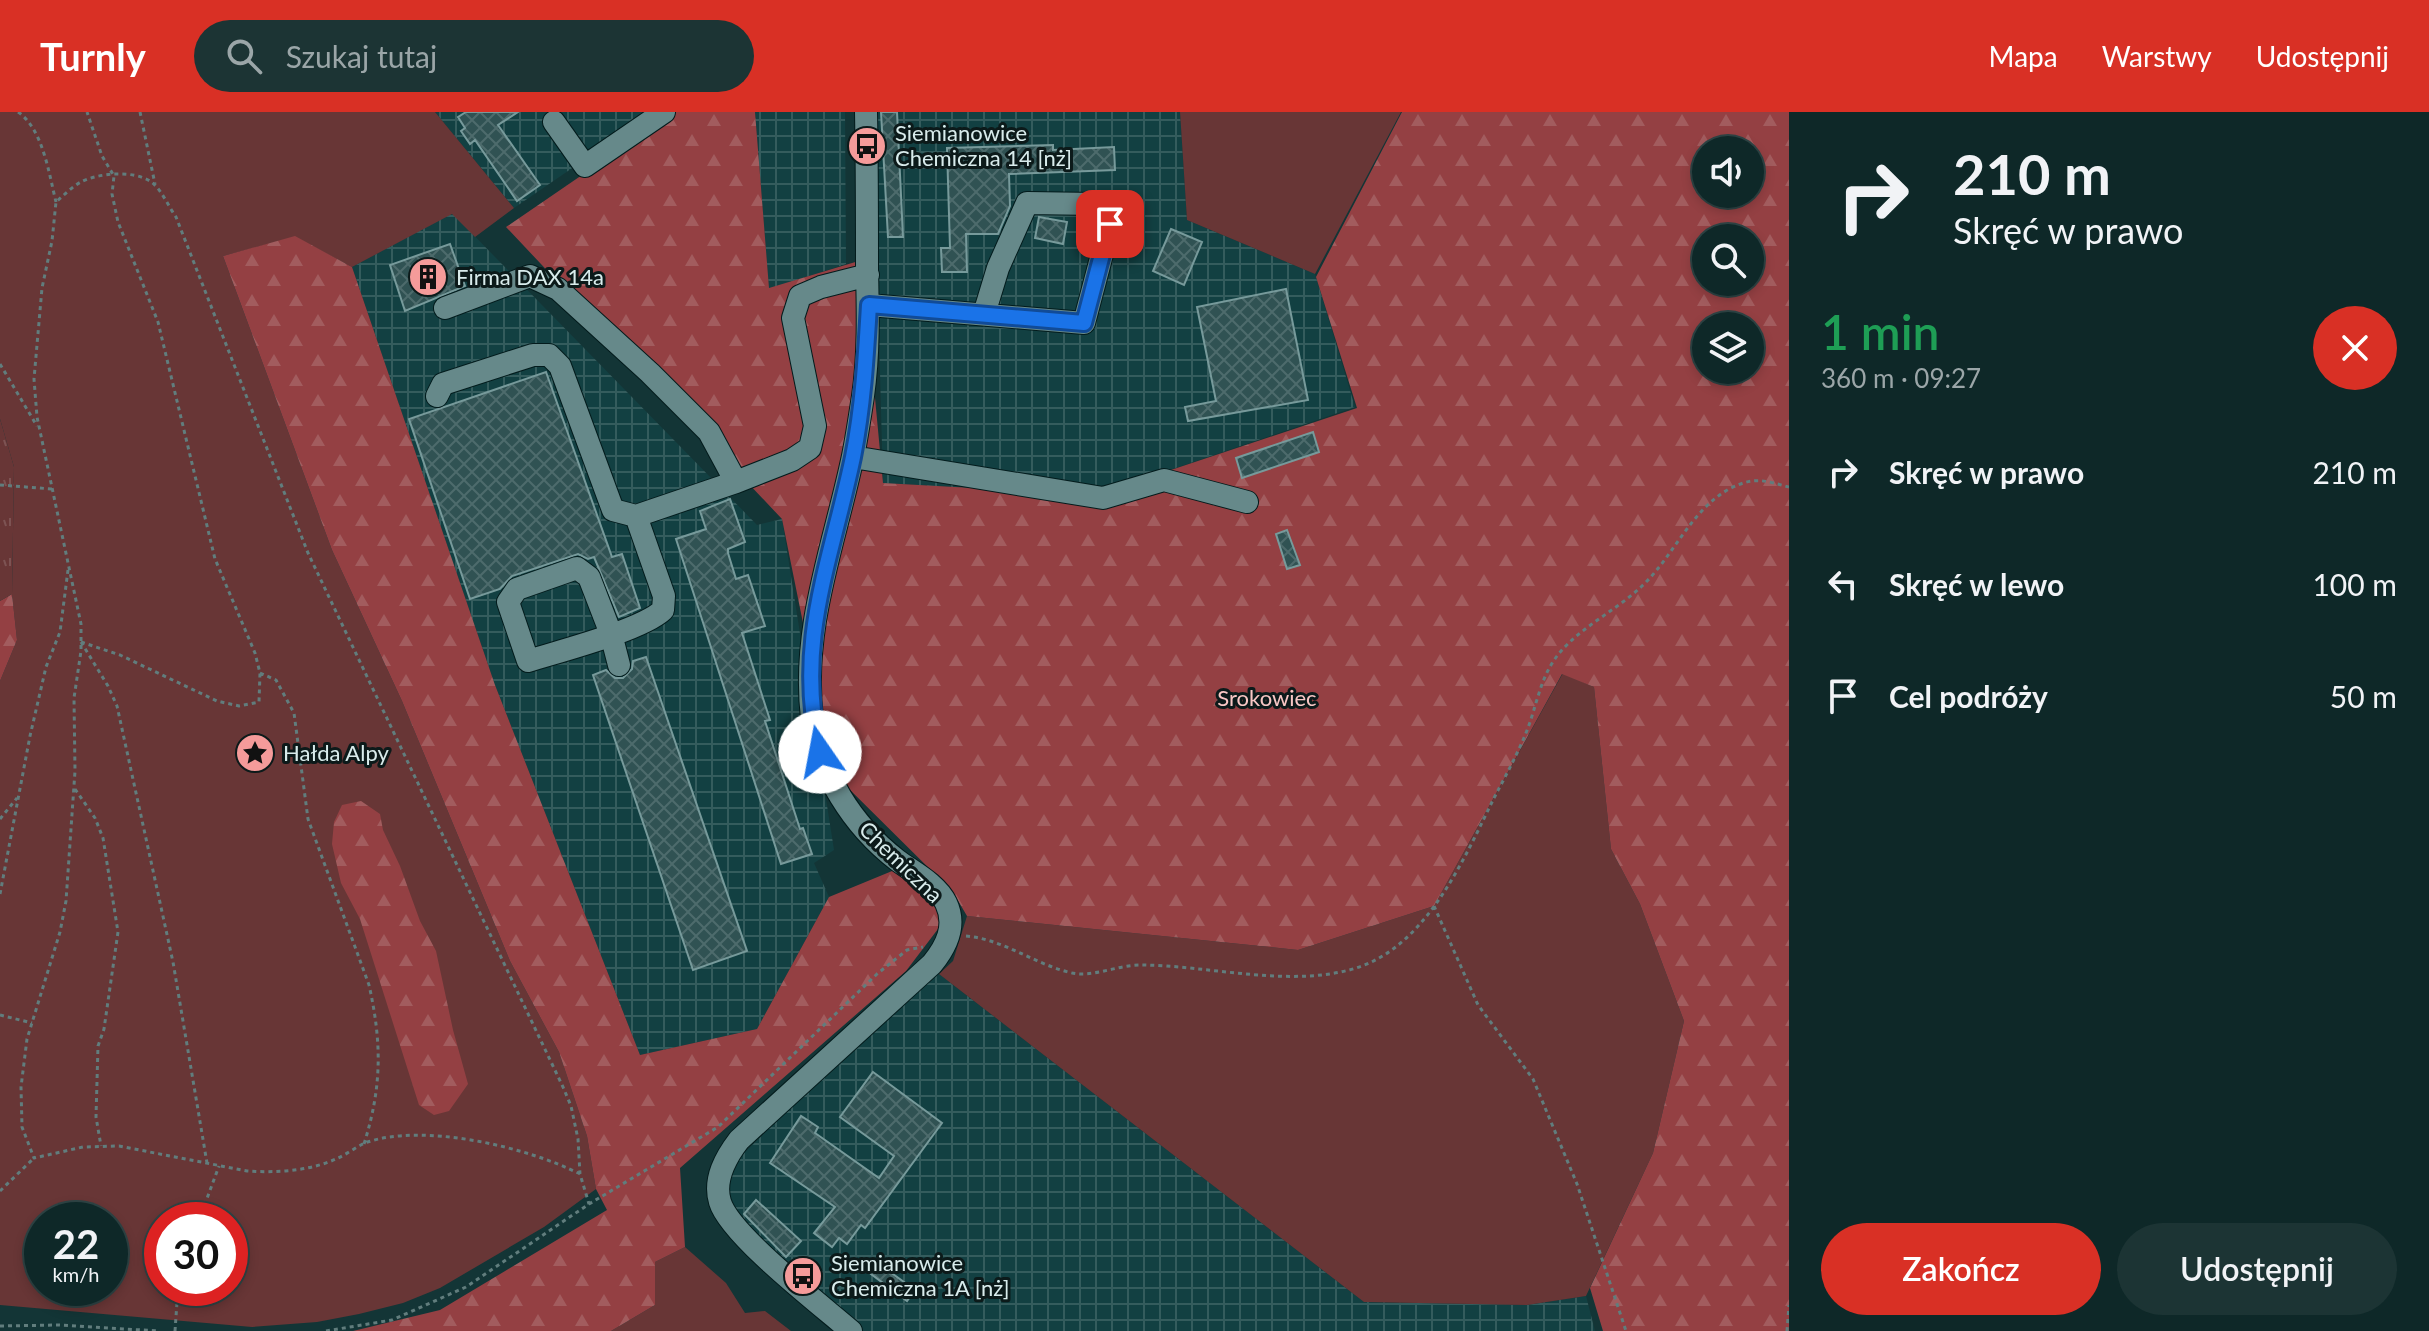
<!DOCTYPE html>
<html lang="pl">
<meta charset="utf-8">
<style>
:root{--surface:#0e2828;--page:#1c3434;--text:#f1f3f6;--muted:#9ba6a8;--line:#2e4445;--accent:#d93025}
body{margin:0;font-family:Lato,sans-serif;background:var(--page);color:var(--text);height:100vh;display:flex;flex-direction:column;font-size:30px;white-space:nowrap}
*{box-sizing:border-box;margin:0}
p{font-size:26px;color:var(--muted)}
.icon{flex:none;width:44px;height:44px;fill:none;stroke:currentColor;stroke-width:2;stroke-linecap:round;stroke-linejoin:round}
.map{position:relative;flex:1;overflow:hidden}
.drawer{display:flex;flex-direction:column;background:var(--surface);width:640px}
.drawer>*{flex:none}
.guide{background:#0e2828;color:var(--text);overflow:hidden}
.buttons{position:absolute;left:1692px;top:24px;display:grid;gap:16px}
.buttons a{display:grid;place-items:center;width:72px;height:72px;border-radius:50%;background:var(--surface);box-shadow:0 4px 12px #0003,0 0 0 2px var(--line);font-size:40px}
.speed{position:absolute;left:24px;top:1090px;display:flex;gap:16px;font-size:40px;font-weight:700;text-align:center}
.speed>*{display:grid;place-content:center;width:104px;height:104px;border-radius:50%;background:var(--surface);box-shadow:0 4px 12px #0003,0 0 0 2px var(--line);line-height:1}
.speed small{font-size:20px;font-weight:400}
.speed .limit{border:12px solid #d22;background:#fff;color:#111}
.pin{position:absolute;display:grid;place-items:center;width:68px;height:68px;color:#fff;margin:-34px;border-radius:16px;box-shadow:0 4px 12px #0006}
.me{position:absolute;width:88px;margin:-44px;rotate:348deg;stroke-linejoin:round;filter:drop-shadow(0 0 6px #0008)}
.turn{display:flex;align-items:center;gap:28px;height:168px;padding:0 32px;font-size:36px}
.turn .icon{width:104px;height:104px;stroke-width:2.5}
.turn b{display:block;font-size:56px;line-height:68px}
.round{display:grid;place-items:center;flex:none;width:84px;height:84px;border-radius:42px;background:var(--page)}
.headline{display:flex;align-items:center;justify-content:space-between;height:136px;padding:0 32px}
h1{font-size:48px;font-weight:600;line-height:60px;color:#1e9e55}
.primary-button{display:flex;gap:16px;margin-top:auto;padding:16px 32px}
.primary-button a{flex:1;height:92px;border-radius:48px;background:var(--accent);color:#fff;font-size:32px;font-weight:600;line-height:92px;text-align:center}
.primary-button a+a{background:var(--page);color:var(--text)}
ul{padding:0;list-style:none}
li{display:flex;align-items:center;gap:24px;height:112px;padding:0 32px}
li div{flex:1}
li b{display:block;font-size:30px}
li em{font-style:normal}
header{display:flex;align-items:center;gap:48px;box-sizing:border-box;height:112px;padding:0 40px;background:var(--accent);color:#fff}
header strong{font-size:38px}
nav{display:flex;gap:44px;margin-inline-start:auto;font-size:28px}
.search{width:560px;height:72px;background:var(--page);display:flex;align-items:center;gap:20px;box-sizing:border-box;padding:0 28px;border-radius:44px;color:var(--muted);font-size:30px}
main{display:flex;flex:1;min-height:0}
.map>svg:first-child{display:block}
.industrial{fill:url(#industrial-grid)}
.green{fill:#683636;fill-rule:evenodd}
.forest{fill:url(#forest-firs);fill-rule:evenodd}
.park{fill:url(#park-tufts)}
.building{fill:url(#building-cross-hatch);stroke:#779a9b;stroke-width:2}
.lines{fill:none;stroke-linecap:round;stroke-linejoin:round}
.minor-casing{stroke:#031b1c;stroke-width:24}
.path{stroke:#617d7d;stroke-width:3;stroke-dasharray:4 4;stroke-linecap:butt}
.minor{stroke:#66898a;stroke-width:22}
.route-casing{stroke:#114b97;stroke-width:20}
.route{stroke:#1a73e8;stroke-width:14}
.labels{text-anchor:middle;stroke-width:6;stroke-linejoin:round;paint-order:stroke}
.poi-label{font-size:22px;fill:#d9ecec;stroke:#0c1a1a;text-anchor:start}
.park-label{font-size:22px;fill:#f9c7c5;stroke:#0c1a1a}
.street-label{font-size:22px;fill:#d9ecec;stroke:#0c1a1a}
</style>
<header>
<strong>Turnly</strong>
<div class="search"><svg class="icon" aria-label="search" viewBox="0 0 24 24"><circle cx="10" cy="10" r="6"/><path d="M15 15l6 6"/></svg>Szukaj tutaj</div>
<nav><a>Mapa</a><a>Warstwy</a><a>Udostępnij</a></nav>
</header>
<main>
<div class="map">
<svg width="1789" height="1219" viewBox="0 0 1789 1219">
<defs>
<pattern id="industrial-grid" width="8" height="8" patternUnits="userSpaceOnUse" patternTransform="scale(2)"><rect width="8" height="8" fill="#124042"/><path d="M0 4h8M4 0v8" fill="none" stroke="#345c5d"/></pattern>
<pattern id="forest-firs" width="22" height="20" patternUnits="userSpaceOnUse" patternTransform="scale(2)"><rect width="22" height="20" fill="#944043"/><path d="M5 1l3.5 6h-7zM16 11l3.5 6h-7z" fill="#a25c5e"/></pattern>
<pattern id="park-tufts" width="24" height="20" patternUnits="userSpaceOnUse" patternTransform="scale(2)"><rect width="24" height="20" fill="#683636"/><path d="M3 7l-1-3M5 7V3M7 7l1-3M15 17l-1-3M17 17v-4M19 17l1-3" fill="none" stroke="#7d5353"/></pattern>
<pattern id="building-cross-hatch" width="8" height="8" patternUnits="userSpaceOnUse" patternTransform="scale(2)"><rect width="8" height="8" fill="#305253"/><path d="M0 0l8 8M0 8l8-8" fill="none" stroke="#4d6b6c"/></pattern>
</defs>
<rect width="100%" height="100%" fill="#133536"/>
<path class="industrial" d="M435,0H654L514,96Z
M755,0H845L846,152L769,177Z
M873,0H1180L1187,108L1315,162L1355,295L1096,383L883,371Z
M452,101L757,413L782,407L834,738L814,751L829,785L757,917L640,943L495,573L352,155Z
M939,862L1364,1190L1527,1193L1586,1184L1595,1219H863L761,1132L732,1098L723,1075L738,1047L855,933Z"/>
<path class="green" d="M0,0H435L514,96L475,125L452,102L352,155L295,125L223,144L332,438L402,589L510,849L559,940L587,1024L596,1077L544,1115L440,1176L403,1191L359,1202L317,1210L252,1215L0,1193V569L17,528L12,482L14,355L0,307ZM42,1108H110V1176H42ZM162,1108H230V1176H162Z
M1180,0H1401L1315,162L1187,108Z
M1563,561L1594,575L1611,737L1640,792L1684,909L1653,1041L1586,1184L1527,1193L1364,1190L939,862L953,849L967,804L1298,838L1434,794Z
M685,1135L726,1171L745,1201L765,1199L791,1219H611L655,1193V1150Z"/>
<path class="forest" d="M674,0H755L769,176L862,148L883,371L1096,383L1357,296L1316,165L1402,0H1789V1219H1603L1590,1176L1653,1041L1684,909L1640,792L1611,737L1594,575L1562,562L1434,794L1298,838L967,804L953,780L838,666L822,605L782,407L506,115ZM1706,38H1750V82H1706ZM1706,126H1750V170H1706ZM1706,214H1750V258H1706Z
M295,124L352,155L495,573L640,943L757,917L829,785L897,757L943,800L941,813L906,859L680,1056L685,1135L655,1150V1193L611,1219H353L440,1198L607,1098L596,1077L587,1024L559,940L510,849L402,589L332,438L223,144Z
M12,482L17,528L0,569V489Z
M361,689L380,702L383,718L400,754L420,809L436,839L453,918L468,972L449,999L434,1003L419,993L360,807L341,771L332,732L334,710L342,693Z"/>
<path class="park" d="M0,307L14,355L12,482L0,489Z"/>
<path class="building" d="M466,0H518L498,13L540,73L517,89L475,28L470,32L461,19L465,16L458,5Z
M881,0H897L903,125H888Z
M1053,33V38L1114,35L1115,58L1009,62L1010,94L998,122H966L967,160H942L941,136H950L947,36Z
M1039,105L1067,110L1063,132L1035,126Z
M1171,117L1202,130L1184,173L1153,159Z
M450,132L465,174L405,199L390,153Z
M1286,177L1308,288L1188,309L1185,295L1216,289L1197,195Z
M546,260L612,445L622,442L640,496L619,505L594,445L588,447L578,442L512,464L500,477L470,487L409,307Z
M1313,320L1319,340L1242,366L1236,346Z
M730,387L745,430L728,437V441L736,467L748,463L765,514L742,521L770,608L765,609L800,717L803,716L812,742L781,752L676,427L706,417L700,399Z
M1287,418L1300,453L1287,457L1276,422Z
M646,545L747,839L693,858L593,563L606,558L615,566H623L632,557L633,549Z
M873,960L942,1011L865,1116L861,1113L847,1132L839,1126L832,1135L814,1121L835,1095L770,1051L801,1004L818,1015L815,1021L879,1066L894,1044L840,1005Z
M756,1088L801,1129L786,1145L744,1102Z
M879,1152L915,1178L907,1189L871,1162Z"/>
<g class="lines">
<g class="minor-casing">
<path id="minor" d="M554,10L585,54L664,0
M869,193L1084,211L1110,112L1096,92L1027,91L998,156L984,202
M445,196L530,164L558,177L650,261L709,320L736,370L792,348L810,336L815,314L793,206L800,184L821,175L868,163
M437,284L443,272L533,243H549L560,254L613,398L636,404
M853,345L1103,386L1164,368L1247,390
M619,553L611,522L589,465L577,456L517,477L508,490L528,549C560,539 642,518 663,498L664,484L636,404L736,370
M851,1219C821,1193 730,1123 720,1090C713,1067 726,1045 739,1028L932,852C946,835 957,814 946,791C937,772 913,760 897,748C853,714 819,661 812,606C801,515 835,431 853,344C857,324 860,304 863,284C869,243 868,199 867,157C867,105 867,52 866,0"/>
</g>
<path class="path" d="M18,0C43,17 49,62 56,90
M140,0L155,72
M0,252L37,314
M0,373L52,377
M81,530L120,543L217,589L239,594L259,590L260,561L255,541L215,447L158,210L118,110L112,82L114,64L102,44L87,0
M81,530L108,574L117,594L173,850L207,1051
M260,561L276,568L294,601L308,707L369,873C382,931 382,975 364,1032
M75,677L95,706L103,726L118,820L104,917L98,934L96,1005L101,1034
M0,707L17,686
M0,782L30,624L46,555L60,520L68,458
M1434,794L1478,893L1533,967L1577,1072L1626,1219
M966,824C1002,827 1033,851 1068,860C1091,867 1116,853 1140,853C1209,853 1296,878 1362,854C1429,829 1465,745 1494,686C1505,665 1517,643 1526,621C1535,599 1539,573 1551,553C1571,519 1614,501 1642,474C1674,444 1691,397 1731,376C1756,364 1765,369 1789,375
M0,903L32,911
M580,1062C527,1035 422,1010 365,1031C356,1035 347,1042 338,1046C311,1059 277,1061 247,1059L119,1034L83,1035L34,1046L22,1015L21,975L27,927L60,820L66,789L75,659L74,586L81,539V512L37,305L34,267L42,176L52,129L56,90C64,83 73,74 81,70C99,61 132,58 150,69C161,76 168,94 176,105L308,441L563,975L571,994L578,1027L580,1062L589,1092
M0,1079L34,1046
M199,1108L219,1054
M0,1214L58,1213L159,1219
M175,1219L178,1176
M326,1219L392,1208L466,1175L589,1092L718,1015L877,862L907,838L923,835
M1787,1219L1789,1193"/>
<use href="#minor" class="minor"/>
</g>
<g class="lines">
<g class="route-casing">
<path id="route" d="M820,640C794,531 831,450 853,345C863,295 866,244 869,193L1084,211L1110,112"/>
</g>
<use href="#route" class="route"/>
</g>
<defs>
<g id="bus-disc" transform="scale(2)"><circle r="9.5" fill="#f59b9a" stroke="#0c1a1a"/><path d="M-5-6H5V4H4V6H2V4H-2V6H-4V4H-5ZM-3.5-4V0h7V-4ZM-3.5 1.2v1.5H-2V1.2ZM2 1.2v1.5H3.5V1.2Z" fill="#111"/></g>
<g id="building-disc" transform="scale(2)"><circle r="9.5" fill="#f59b9a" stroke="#0c1a1a"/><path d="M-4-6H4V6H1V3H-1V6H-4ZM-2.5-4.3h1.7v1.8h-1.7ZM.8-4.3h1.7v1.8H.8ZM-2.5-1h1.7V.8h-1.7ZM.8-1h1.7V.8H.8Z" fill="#111"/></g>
<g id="sight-disc" transform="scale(2)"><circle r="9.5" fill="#f59b9a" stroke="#0c1a1a"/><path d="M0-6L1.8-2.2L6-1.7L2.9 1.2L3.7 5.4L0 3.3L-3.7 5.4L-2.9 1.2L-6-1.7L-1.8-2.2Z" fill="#111"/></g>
</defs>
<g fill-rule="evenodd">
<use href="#bus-disc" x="867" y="34"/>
<use href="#building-disc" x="428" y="165"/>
<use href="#sight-disc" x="255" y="641"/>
<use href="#bus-disc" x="803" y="1164"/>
</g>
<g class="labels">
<g class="poi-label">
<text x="895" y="29">Siemianowice<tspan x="895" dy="25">Chemiczna 14 [nż]</tspan></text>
<text x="456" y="173">Firma DAX 14a</text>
<text x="283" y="649">Hałda Alpy</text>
<text x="831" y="1159">Siemianowice<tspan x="831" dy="25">Chemiczna 1A [nż]</tspan></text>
</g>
<g class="park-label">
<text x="1267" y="594">Srokowiec</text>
</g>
<g class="street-label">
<text transform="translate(901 750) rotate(44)" y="8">Chemiczna</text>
</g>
</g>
</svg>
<div class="buttons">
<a><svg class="icon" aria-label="sound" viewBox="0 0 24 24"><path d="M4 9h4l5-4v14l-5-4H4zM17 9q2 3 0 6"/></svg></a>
<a><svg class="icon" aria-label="search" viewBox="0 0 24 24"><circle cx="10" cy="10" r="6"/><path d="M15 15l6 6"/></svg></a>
<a><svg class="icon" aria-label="layers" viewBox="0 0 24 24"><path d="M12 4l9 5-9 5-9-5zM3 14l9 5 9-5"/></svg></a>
</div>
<div class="speed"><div>22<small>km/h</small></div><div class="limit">30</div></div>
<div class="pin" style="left:1110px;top:112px;background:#d93025"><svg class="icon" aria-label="arrive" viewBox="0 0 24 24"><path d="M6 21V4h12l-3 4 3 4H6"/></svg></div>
<svg class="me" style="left:820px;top:640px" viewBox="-20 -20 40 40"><circle r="19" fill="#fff"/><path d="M0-13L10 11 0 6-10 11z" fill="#1a73e8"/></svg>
</div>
<section class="drawer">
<div class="guide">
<div class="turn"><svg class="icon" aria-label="right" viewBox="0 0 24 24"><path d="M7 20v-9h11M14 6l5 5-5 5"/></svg><div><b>210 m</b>Skręć w prawo</div></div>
</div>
<div class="headline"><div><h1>1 min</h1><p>360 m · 09:27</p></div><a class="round" style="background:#d93025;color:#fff"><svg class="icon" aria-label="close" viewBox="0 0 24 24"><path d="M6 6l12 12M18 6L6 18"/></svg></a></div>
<ul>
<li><svg class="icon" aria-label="right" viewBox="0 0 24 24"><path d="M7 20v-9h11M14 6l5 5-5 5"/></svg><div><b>Skręć w prawo</b></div><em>210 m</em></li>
<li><svg class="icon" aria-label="left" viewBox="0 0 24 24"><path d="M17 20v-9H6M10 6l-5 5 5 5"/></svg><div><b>Skręć w lewo</b></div><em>100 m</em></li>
<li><svg class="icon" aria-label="arrive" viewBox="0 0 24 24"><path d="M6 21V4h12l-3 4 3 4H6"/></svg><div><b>Cel podróży</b></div><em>50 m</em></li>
</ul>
<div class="primary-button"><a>Zakończ</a><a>Udostępnij</a></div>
</section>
</main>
